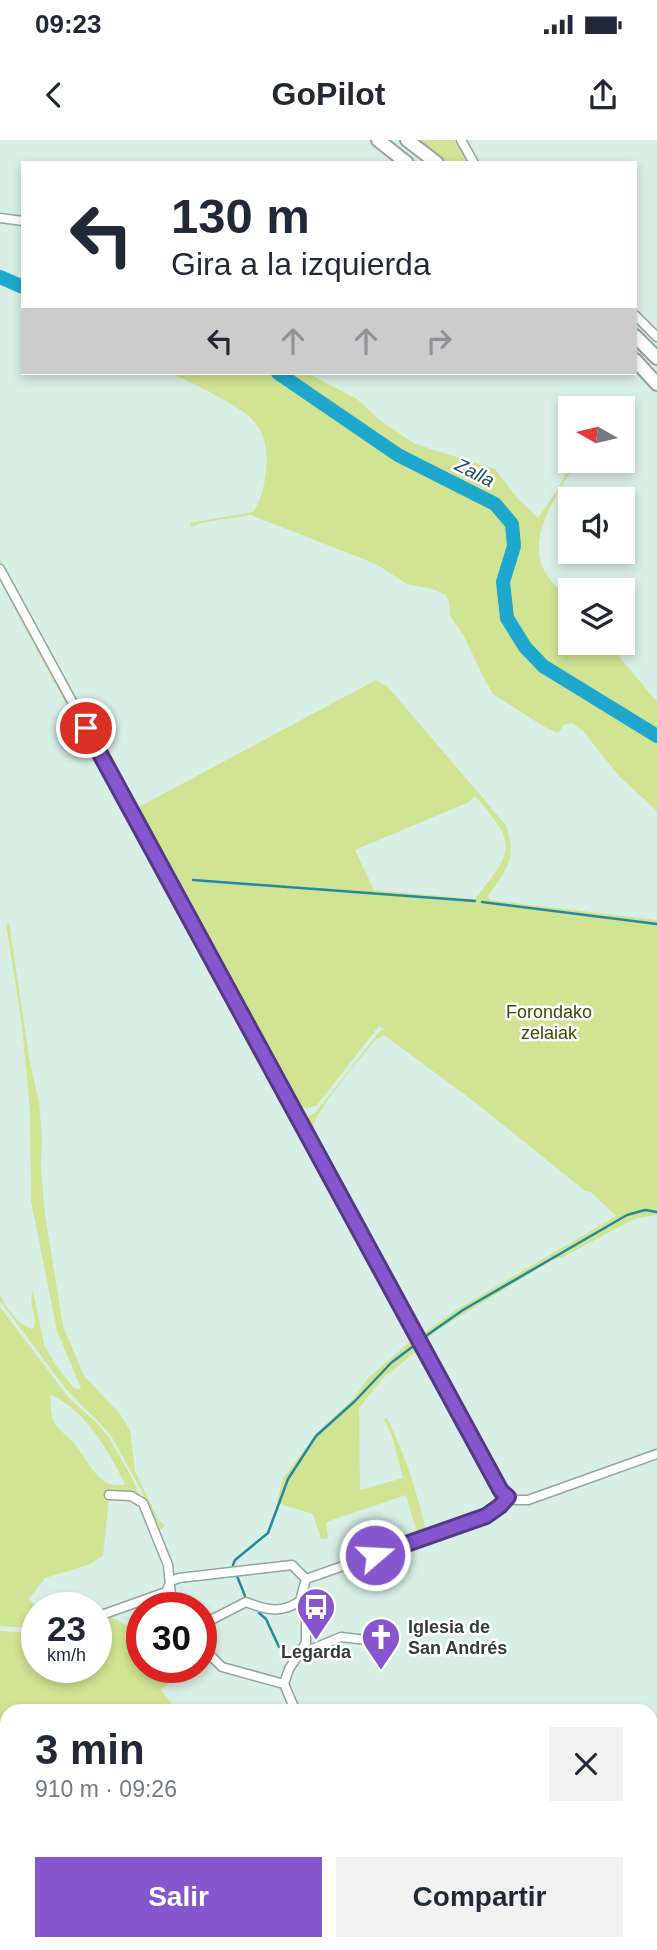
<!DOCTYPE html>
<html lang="es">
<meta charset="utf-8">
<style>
:root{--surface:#fff;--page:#f2f2f3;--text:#1f2937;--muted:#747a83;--accent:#8556ce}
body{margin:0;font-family:Arial,sans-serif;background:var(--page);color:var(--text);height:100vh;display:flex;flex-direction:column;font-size:26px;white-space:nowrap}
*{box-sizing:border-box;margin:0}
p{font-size:23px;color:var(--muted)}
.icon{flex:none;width:38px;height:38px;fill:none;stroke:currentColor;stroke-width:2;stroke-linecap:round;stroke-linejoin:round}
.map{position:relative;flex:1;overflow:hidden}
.panel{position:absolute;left:0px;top:1564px;width:658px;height:247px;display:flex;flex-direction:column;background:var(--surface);border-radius:21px 21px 0 0;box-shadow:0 4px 10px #0003}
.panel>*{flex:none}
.hud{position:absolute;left:21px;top:21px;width:616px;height:214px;border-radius:0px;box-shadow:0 4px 10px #0003;background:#fff;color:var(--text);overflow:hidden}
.needle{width:46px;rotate:278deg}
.buttons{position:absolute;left:558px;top:256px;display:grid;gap:14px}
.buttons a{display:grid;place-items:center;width:77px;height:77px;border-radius:0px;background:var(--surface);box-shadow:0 4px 10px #0003;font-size:35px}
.speed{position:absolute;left:21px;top:1452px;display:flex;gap:14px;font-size:35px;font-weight:700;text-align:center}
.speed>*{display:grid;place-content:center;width:91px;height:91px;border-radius:50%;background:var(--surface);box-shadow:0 4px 10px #0003;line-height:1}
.speed small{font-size:18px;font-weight:400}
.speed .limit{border:10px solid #d22;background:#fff;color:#111}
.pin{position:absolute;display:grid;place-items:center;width:60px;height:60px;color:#fff;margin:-30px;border:4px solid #fff;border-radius:50%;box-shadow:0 2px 7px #0007}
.me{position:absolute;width:77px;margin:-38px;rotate:71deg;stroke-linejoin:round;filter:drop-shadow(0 0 5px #0008)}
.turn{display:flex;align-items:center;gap:24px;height:147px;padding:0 35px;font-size:32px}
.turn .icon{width:91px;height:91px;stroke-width:2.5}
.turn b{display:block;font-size:49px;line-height:60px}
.lanes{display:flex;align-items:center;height:66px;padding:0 35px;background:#0003;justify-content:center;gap:35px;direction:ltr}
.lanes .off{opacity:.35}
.round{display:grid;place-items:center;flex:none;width:74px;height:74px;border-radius:0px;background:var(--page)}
.overview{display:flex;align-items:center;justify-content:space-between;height:119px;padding:0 35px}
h1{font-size:42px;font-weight:700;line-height:52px}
.action{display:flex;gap:14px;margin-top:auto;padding:14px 35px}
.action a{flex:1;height:80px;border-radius:0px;background:var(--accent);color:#fff;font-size:28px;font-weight:700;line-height:80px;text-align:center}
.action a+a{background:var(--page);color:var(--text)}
.status{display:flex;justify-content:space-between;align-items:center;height:49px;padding:0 35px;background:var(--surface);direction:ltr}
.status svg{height:19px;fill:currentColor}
header{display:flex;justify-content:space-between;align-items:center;height:91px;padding:0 35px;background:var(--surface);font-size:32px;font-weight:700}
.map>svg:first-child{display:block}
.green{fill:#d0e493;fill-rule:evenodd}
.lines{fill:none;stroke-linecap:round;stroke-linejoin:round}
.stream{stroke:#2588a2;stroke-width:2.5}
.river{stroke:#1ea8ce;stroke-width:14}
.minor-casing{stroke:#91a69e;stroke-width:11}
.highway-casing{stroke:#91a69e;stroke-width:16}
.minor{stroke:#fff;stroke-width:8}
.highway{stroke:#fff;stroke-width:12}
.route-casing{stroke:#563886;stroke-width:18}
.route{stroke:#8556ce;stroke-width:12}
.labels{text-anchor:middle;stroke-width:5;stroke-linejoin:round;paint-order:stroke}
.park-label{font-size:18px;fill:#3f4b03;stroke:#fff}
.poi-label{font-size:18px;font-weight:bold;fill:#343d3a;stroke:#fff;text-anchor:start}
.water-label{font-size:19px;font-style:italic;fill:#1d5060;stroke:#fff}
</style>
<div class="status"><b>09:23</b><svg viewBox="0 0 49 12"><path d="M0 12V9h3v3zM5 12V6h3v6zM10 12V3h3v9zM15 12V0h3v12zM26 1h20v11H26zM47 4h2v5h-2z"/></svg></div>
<header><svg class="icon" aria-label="back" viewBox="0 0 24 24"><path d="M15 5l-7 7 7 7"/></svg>GoPilot<svg class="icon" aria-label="share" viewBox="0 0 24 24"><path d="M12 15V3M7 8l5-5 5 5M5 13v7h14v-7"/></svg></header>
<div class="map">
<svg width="657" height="1810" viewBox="0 0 657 1810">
<rect width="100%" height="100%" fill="#d8efe6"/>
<path class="green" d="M417,0H458L470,23H447Z
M171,233H307L357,259L382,282L415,304L495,329L518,359L538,378L558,349L573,320H577C561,350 527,393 543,428C549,441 560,451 570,462V502H607L657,562V671L619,636L583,591L572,583L565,584L558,593L543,586L493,554L483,537L464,496L450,476L449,462L446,455L433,449L407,444L376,424L251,375L201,383L191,387L190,383L253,372C262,359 264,347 266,331C268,315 266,297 256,284C245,267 191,243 171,233Z
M0,419L137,668L376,540L388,547L505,684C518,716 507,730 488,756L490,760L657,780V1075L636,1078L563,1117L552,1120L436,1191L428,1199V1208L504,1344C513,1354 520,1356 533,1354L657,1309V1311L529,1357L515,1356L501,1345L306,987L308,977L316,972L380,891L385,889L379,886L317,965L310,968L296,967L0,423ZM475,656C518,705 514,709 475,759L374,750L355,710L469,662ZM384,895L476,963L585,1051L591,1052L616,1076L456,1170L424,1193L417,1186L370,1099V1094L312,991C316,968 359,921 375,900Z
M0,436L494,1346L497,1360L489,1372L418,1396L406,1355L326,1382L328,1398L321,1399L313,1374L277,1363L283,1338L317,1293L353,1259L369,1237L411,1201L15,470L0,441ZM414,1213H420L492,1345C493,1350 496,1356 493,1361C487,1374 440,1389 426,1391C417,1352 405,1314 387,1278L384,1279L392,1296L403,1338L360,1350L359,1268L382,1239Z
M9,782L29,917L39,962L42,997L41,1028L45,1075L63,1186L84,1236L120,1274L130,1291L135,1331L158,1379L165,1386L159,1391L141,1350L110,1294L66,1249L0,1161V1155C7,1168 18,1186 33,1189C39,1176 27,1164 33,1151L44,1204L56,1226L73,1247L78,1250L81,1248L57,1191L31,1061L30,971L22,885L6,785Z
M0,1167L69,1258L97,1283L109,1298L132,1338L140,1357L109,1358L103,1416L88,1425L45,1438L29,1459L37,1468V1487L33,1488L0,1486ZM51,1255C86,1270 109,1312 125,1344C99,1353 87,1317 73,1302C68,1296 57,1289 54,1282C51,1276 50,1261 51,1255Z
M108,1476L134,1489L124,1496L131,1508L140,1511L137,1525L152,1529L186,1528L161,1550L175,1568L170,1572H7V1804H78V1810H0V1491L37,1493V1528H96V1480Z"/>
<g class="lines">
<path class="stream" d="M193,740L475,761
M482,762L657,784
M423,1198L463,1170L627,1075L645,1070L657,1072
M233,1425L235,1420L268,1393L288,1339L316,1296L355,1261L391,1223L416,1204
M237,1436L245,1456
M259,1473L266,1479L279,1507"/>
<path class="river" d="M0,137L23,147
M278,233L398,315L495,364L512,384L514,406L503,442L507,478L525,507L543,526L657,596"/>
<g class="minor-casing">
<path id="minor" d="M461,0L474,23
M0,78L23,81
M635,175L657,197
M0,429L501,1351L514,1360H528L657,1314
M109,1355L131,1356L143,1363L168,1425L171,1456L176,1468
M96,1477L166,1452L171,1441L179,1438L292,1425L306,1439L486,1376L501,1366L508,1357
M201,1485L246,1462C266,1470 281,1474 300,1461
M136,1486H142
M201,1506L222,1527L284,1544L296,1572
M300,1514L341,1497L367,1500
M284,1544L289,1529L306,1503V1473L300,1461L306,1439"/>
</g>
<g class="highway-casing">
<path id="highway" d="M378,0L407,23
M407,0L437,23
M635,196L657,218
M635,220L657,244"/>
</g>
<use href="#minor" class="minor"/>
<use href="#highway" class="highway"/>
</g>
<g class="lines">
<g class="route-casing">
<path id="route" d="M86,588L501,1351L508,1357L500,1366L486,1376L375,1415"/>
</g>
<use href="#route" class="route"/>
</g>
<defs>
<g id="bus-pin" transform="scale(2.0125)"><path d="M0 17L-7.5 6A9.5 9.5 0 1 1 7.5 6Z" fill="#8556ce" stroke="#fff"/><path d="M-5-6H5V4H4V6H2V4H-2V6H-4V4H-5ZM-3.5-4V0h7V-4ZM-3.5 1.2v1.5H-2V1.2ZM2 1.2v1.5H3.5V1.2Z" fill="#fff"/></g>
<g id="church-pin" transform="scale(2.0125)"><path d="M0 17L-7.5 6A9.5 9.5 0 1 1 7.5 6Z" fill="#8556ce" stroke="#fff"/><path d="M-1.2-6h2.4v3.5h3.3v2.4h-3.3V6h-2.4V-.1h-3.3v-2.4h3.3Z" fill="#fff"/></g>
</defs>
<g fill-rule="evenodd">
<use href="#bus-pin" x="316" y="1467"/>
<use href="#church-pin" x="381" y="1497"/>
</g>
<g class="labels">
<g class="park-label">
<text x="549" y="878">Forondako<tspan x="549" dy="21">zelaiak</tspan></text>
</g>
<g class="poi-label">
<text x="408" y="1493">Iglesia de<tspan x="408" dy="21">San Andrés</tspan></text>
<text x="316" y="1518" text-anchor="middle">Legarda</text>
</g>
<g class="water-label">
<text transform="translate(475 332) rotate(27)" y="7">Zalla</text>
</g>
</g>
</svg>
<div class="buttons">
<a><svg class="needle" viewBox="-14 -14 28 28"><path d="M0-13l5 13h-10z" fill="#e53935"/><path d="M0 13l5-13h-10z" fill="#747a83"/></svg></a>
<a><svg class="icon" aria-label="sound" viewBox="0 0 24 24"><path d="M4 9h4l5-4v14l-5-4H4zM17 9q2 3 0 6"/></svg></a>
<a><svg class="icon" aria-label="layers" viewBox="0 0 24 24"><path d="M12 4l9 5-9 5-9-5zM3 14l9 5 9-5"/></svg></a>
</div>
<div class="speed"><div>23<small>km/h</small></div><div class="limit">30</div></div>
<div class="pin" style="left:86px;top:588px;background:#d93025"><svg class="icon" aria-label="arrive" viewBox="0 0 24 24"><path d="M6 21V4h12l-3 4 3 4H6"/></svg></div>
<svg class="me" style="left:375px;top:1415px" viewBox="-20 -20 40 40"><circle r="17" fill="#8556ce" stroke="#fff" stroke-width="3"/><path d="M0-11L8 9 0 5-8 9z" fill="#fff"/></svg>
<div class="hud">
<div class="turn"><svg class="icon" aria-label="left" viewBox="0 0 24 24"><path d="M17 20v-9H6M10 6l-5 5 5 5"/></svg><div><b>130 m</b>Gira a la izquierda</div></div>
<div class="lanes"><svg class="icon" aria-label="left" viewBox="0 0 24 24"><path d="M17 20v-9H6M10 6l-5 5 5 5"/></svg><svg class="icon off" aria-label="ahead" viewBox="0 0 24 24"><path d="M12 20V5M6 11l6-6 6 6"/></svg><svg class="icon off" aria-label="ahead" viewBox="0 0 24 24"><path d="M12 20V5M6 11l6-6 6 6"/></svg><svg class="icon off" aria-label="right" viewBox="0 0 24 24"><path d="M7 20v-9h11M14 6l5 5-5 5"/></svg></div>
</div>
<section class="panel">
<div class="overview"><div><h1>3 min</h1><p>910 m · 09:26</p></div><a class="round"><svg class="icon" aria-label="close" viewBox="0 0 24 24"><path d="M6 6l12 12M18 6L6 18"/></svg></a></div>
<div class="action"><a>Salir</a><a>Compartir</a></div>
</section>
</div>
